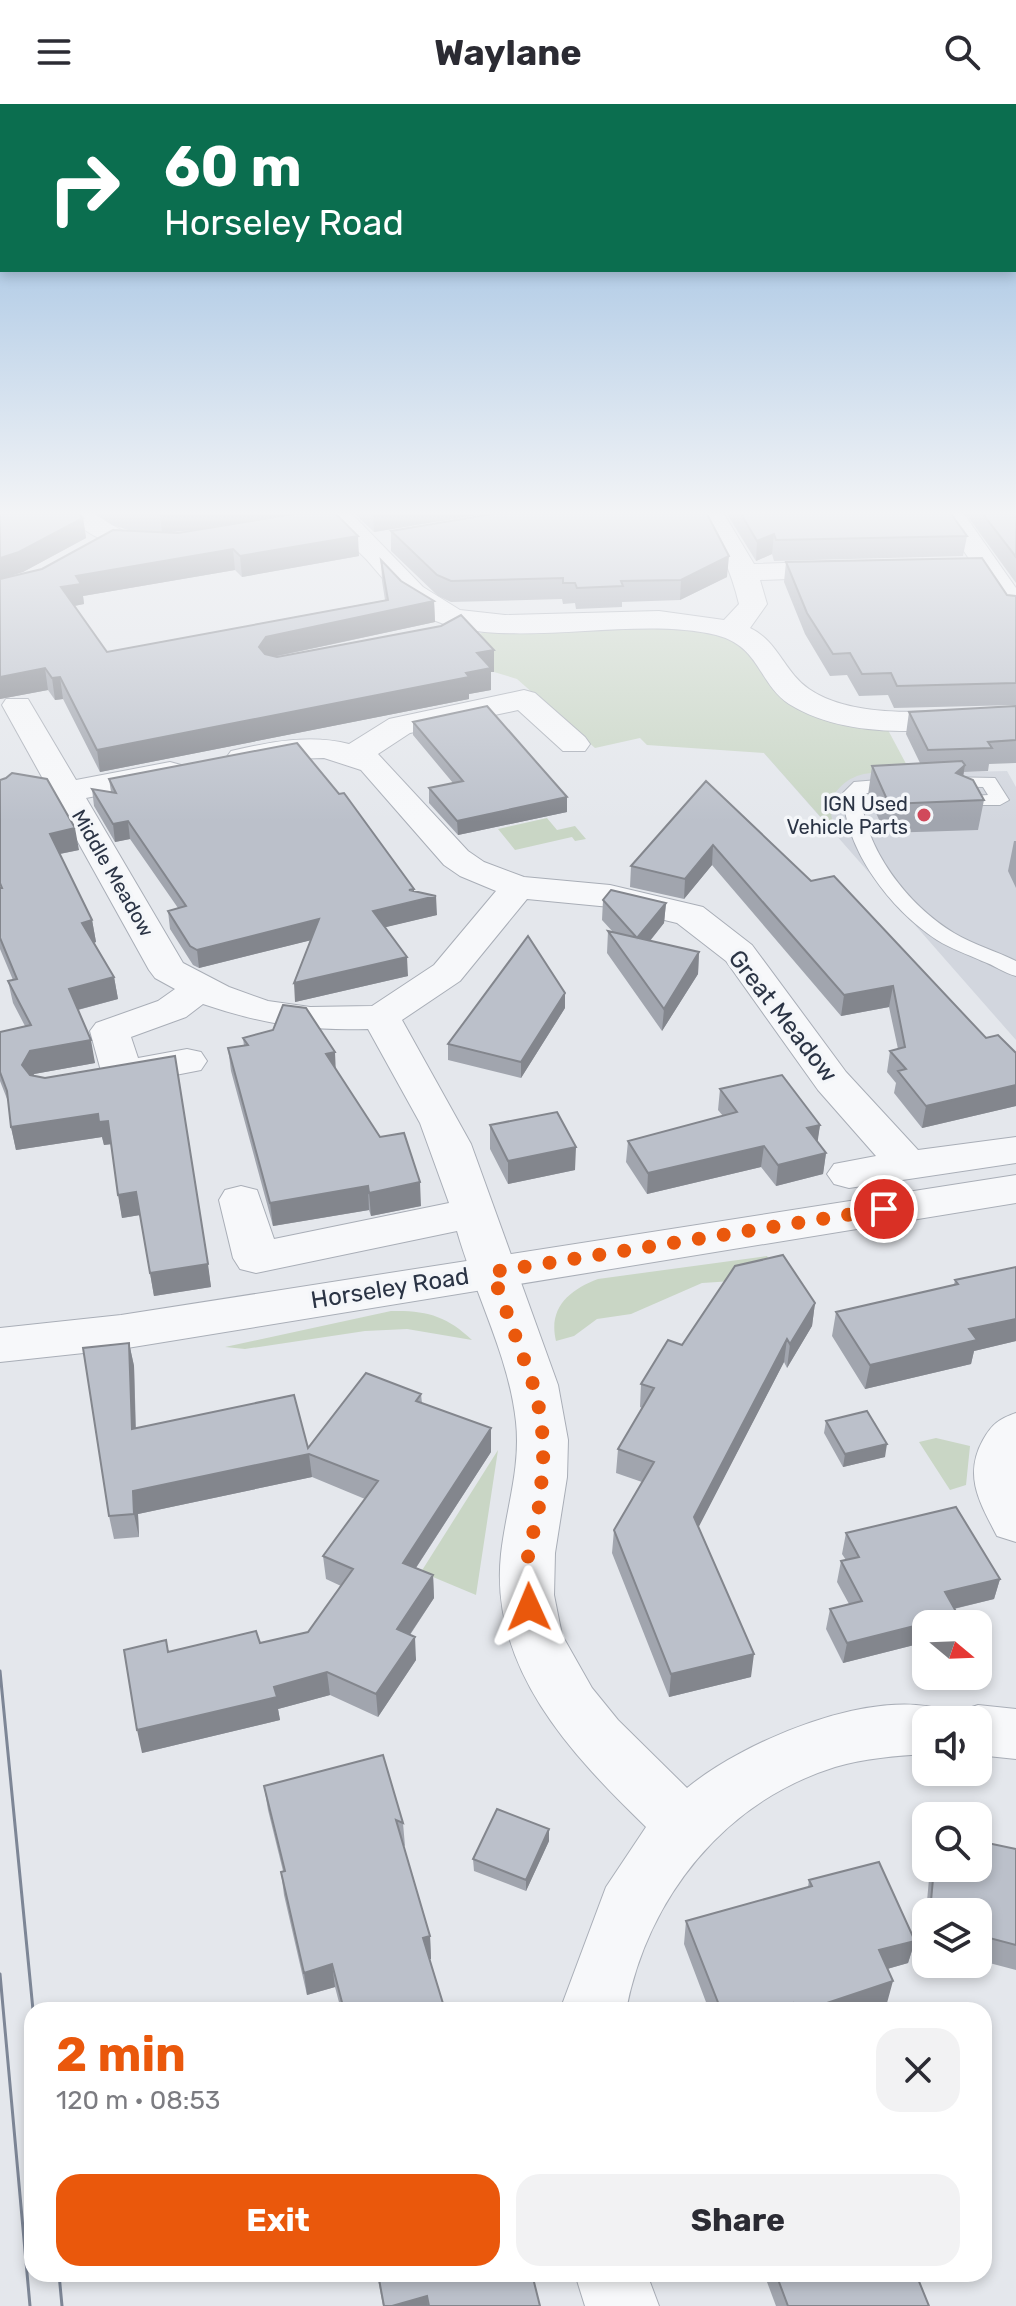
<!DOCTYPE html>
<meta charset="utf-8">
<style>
:root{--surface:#fff;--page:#f2f2f3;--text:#2b2b33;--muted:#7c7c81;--accent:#ea580c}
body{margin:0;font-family:Rubik,sans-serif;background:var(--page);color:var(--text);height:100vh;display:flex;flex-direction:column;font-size:30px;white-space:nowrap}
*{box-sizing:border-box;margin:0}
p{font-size:26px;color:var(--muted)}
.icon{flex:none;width:44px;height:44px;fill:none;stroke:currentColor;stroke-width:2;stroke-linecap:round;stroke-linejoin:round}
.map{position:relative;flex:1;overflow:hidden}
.sheet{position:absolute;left:24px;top:1898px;width:968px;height:280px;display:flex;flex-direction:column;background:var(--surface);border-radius:24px;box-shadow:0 4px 12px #0003}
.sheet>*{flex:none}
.top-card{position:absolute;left:0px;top:0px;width:1016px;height:168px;box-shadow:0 4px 12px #0003;background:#0b6e4f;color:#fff;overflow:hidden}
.needle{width:52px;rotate:109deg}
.buttons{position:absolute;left:912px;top:1506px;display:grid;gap:16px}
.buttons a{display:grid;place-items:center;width:80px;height:80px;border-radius:16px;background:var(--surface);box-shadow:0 4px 12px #0003;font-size:40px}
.pin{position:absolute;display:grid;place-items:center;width:68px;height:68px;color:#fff;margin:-34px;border:4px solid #fff;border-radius:50%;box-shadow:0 2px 8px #0007}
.me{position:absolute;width:88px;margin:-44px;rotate:359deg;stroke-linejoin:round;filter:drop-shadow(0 0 6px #0008)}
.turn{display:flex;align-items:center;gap:28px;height:168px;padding:0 32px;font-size:36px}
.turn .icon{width:104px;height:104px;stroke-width:2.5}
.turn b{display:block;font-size:56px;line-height:68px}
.round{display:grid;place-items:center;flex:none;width:84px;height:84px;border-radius:24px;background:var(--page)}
.overview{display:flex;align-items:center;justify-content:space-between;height:136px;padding:0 32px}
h1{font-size:48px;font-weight:700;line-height:60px;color:var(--accent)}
.primary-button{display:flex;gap:16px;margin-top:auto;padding:16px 32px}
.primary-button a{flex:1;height:92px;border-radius:24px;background:var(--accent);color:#fff;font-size:32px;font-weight:700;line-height:92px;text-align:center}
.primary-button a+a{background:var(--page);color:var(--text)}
header{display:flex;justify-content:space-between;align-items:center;height:104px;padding:0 32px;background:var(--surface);font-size:36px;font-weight:700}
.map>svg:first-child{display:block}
.built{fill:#d2d6de}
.green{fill:#c9d6c5}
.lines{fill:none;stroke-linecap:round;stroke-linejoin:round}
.service-casing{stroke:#a9aeb7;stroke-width:2}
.minor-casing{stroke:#a9aeb7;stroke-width:2}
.tertiary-casing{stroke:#a9aeb7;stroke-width:2}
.service{fill:#f7f8fa;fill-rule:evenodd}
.minor{fill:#f7f8fa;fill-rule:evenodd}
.tertiary{fill:#f7f8fa;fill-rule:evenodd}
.tram{stroke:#7d8696;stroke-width:3}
.wall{fill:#a1a5ae;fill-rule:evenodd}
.shaded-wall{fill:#83868d}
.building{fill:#bbc0ca;stroke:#83868d;stroke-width:2}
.route{stroke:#ea580c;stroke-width:14;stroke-dasharray:0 25.2}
.poi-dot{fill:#d1495b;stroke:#f4f6f9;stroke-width:3}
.labels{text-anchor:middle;stroke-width:7;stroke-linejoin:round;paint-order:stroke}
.far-poi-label{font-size:20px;fill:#2b3445;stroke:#f4f6f9;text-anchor:end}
.far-street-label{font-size:20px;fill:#2b3445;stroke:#f4f6f9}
.street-label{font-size:24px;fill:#2b3445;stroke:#f4f6f9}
</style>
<header><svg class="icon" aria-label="menu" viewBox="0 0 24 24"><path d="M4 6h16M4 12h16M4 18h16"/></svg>Waylane<svg class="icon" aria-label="search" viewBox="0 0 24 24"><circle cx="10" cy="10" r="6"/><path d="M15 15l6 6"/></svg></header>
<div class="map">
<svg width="1016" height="2202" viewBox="0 0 1016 2202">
<rect width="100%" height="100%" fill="#e4e7ec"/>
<path class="built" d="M764,649L924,669L1007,667L1016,683V936Z"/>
<path class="green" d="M652,522L705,526L749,544L784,593L888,626L911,669C873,669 852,662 829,697L834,728L764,649L647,641L640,634L595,644L517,575L494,568L465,533L495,526Z
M547,714L557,726L575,722L586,735L575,737L572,733L515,746L498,725Z
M767,1152L780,1174L702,1179L631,1210L597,1215L574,1232L556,1237C548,1204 569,1186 598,1175Z
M391,1207C426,1206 447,1212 472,1236L407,1225L365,1227L245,1245L225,1243Z
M936,1334L970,1342L966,1381L950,1386L919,1338Z
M498,1346L476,1491L421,1468Z"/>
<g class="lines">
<g class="service-casing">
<path id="service" d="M943,673L995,674L1009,696L1000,701H957V693L988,691L983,683L937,682L934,678Z
M902,674L911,679L908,683L861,690C864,745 908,801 954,829C974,841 996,847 1016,857V872C1004,869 994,861 982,857C967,850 951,845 937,836C890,805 845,746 843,689L854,678Z"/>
</g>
<g class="minor-casing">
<path id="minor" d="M67,410H94L126,429L164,432L177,440C158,468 82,432 67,410Z
M325,410H352L423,483L460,506L505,511L659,507L724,516L739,500C731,466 718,438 698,410H724L754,460L844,457L854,459L857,465L854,471L844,473L760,476L767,500L750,524C778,537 784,568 809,585C860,620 956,605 1016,603V621C945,625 853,640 789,600C758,579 760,542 716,531C631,510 499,550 427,513C403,501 384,475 366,455C352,441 336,426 325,410Z
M939,410H964L1016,484V512L1006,510Z
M524,586L535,589L585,633L590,640L585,647H563L518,606L410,629L378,650L468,747L484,758L524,773L610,781L703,803L752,841L846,968L918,1046L1016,1033V1059L849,1084L834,1080L827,1070L834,1060L876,1052L818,986L726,857L677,819L610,803L527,795L460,877L402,916L471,1040L558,1281L568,1336L567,1373L555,1449L554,1491L562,1531L592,1584L618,1616L687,1684C744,1637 875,1581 947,1607L951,1616H926V1650C896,1652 865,1654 835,1663C724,1698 648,1793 626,1906H560L606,1783L646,1723C571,1650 489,1564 501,1450C506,1405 521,1364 516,1318C509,1252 475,1190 457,1127L256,1169L240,1165L233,1154L219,1096L225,1086L241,1082L257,1086L274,1135L449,1099L420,1019L368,925C306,927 262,920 203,900L186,913L131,933L138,954L187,945L201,948L207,957L201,966L119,982L105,979L99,970L101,967L90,927L96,919L158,897L175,885L155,874L149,866L2,601L6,595H28L76,676L170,658L181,661L186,668L181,675L86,694L183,859L229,883L268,897L310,903L372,902L434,861L496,787L460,772L444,761L361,666L324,654L292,655L242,664L231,661L226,654L231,647C269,638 310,630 349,640L389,615Z
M1016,1309V1438L997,1432C980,1399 963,1372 983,1336C992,1320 999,1315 1016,1309Z
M978,1601L1016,1605V1655L978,1651V1616H954L957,1608Z
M575,2170H647L659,2202H585Z"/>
</g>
<g class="tertiary-casing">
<path id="tertiary" d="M1016,1071V1099L121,1245L0,1258V1224L121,1211Z"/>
</g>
<use href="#service" class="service"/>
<use href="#minor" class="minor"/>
<use href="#tertiary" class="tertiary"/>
<path class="tram" d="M0,1567L33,1906
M0,1870L30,2202
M59,2170L62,2202"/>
</g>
<path class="wall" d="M0,410L83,414L86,434L23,468L2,475L42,465L132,427L112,421L97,410H291L359,452L242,473L235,466L83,492L84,500L74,502L107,548L385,496L382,477L381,456L401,477L434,497L435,518L274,553L494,568H491V586L469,590V595L100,668L63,595L55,596L48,586L0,595ZM202,425L178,429L169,428Z
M355,410H483L374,428Z
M727,410H951L967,432L963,452L774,457L772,450L756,457Z
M966,410H1016V479Z
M391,427L727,473L680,496L622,498V503L576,505L575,499L563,500L562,495L451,498L438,492L391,447Z
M786,458L1016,492V601L894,604L888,591L859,592L847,571L830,572L805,530L784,478Z
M1016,602V659L989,660L988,667L964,668L963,672L984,696L978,726L885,729L868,691L872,662L920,659L906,630L909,608Z
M413,618L567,693V708L458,731L429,699V684L453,679L413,631Z
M109,675L414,787L437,811L385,823L408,872L295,898L311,836L199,864L193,861L170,825L168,807L178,804L130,735L115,738L94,702L92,685L111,688Z
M0,676L79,746L60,750L92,816L96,838L94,839L114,873L118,895L78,906L95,959L34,970L33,972L45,974L175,952L211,1183L154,1192L140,1111L122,1114L111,1040L104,1041L102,1033L16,1046L11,1023L9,1000L0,977V928L25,922L13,899L8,877L13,876L0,845Z
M706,677L811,777L986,934L1016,949V1002L922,1024L894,989L896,979L887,968L890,947L898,945L889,903L841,912L712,761L684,795L630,783L631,762Z
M1014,737H1016V784L1008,767Z
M603,796L666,799L664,819L650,837L699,848L698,870L662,927L607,849L608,827L613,828L602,816Z
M565,904L521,974L448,956V940Z
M243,934L336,966L421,1102L371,1112L369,1106L273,1122L231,967L228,944L244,942Z
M720,985L820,1021L817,1038L826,1049L823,1070L776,1082L761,1063L647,1090L626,1058L628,1037L723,1012L718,1006Z
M490,1021L575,1066L508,1080L490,1045Z
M1016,1163V1237L974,1247L971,1260L865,1285L832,1232L836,1208L954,1181L955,1176Z
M815,1199L812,1222L787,1264L784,1258L698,1423L751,1573L669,1593L612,1449L614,1426L642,1378L616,1369L618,1345L642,1304L640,1303L641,1280L682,1241Z
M129,1239L134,1262L136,1324L308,1344L421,1290L422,1299L491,1324V1348L416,1464L433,1471L434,1494L410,1531L416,1556L378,1613L330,1591L278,1605L280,1616L142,1649L168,1548L260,1539L308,1528L341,1482L326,1475L323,1452L365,1395L312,1373L138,1410L139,1433L114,1435L109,1412Z
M826,1317L885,1353L843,1363L824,1329Z
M846,1429L1000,1475L994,1495L954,1505L958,1511L956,1520H926V1538L843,1559L826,1525L830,1505L849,1500L837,1478L841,1457L846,1456L842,1450Z
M264,1682L403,1719L405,1742L403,1741L430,1832L431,1855H429L445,1906H341L335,1883L307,1891L284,1791L281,1768L283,1767L268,1706Z
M549,1737L526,1787L474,1767L473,1755Z
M1016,1745V1866L978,1856V1808H926L930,1764H978Z
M809,1776L915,1837L908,1859L887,1865V1899L867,1906H709L684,1840L686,1817L808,1783Z
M926,1808V1854L921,1855Z
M377,2170H532L540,2202H383Z
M764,2170H916L929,2202H776Z"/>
<path class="shaded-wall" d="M160,410H291L223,423L162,429Z
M373,410H483L374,428Z
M83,414L86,434L23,468L0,475V454Z
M774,430L772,450L756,457L757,437Z
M358,432L359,452L242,473L240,452Z
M233,445L235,466L83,492L84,500L64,504L61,483L76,472Z
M729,452L727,473L680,496L681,476Z
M434,497L435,518L267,554L259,543L266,533Z
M494,546V568H491V586L469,590V595L100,668L97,646L466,569L477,549Z
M45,564L48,586L0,595V573Z
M60,573L63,595L55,596L52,574Z
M965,661L960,690L951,698L956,669Z
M567,693V708L458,731L457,717Z
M128,717L130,735L115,738L113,720Z
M75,724L79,746L54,751L50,730Z
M713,741L712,761L684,795L685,775Z
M414,785V798L436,792L437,811L374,826L373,807L409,786Z
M666,799L664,819L636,854L637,834Z
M319,815L320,834L199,864L197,846Z
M92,816L96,838L85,841L82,819Z
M699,848L698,870L662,927L664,905Z
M407,853L408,872L295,898L294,879Z
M114,873L118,895L73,907L69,885Z
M893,882L889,903L841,912L844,891Z
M565,889V904L521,974V958Z
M91,936L95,959L34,970L26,984L22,961L30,947Z
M335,948L336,971L326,950Z
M1016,981V1002L922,1024L926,1002Z
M98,1010L108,1017L112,1040L104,1041L102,1033L16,1046L11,1023Z
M820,1021L817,1042L807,1024Z
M764,1042L761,1063L647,1090L648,1069Z
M576,1043L575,1066L508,1080V1057Z
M826,1049L823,1070L776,1082L778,1061Z
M420,1078L421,1102L371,1112L369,1089Z
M368,1082L369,1106L273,1122L270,1099Z
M136,1088L140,1111L122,1114L118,1091Z
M208,1160L211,1183L154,1192L150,1169Z
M815,1199L812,1222L787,1264L790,1240Z
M1016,1215V1237L974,1247L971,1260L865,1285L870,1261L969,1225Z
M787,1235L784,1258L692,1436L694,1413Z
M129,1239L134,1262L136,1348L132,1325Z
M491,1324V1348L404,1482L403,1459Z
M887,1340L885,1353L843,1363L845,1350Z
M309,1350L312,1373L138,1410L139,1433L134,1410L133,1387Z
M433,1471L434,1494L398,1548L397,1525Z
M1000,1475L994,1495L940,1508L945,1488Z
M958,1511L956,1520H926V1538L843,1559L847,1539Z
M415,1533L416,1556L378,1613L376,1590Z
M754,1550L751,1573L669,1593L671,1570Z
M327,1568L330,1591L278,1605L280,1616L142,1649L137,1626L274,1583Z
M549,1725V1737L526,1787V1776Z
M430,1832L431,1855L424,1857L423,1834Z
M915,1837L908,1859L873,1869L879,1846Z
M926,1840V1854L921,1855Z
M332,1860L335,1883L307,1891L304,1869Z
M893,1877L887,1899L867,1906H806Z
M793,1899L791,1906H770Z
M427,2192L428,2202H392Z"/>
<path class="building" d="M0,410H79L83,414L19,448L0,454Z
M294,410H336L358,432L240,452L233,445L76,472L81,480L61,483L107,548L388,496L381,456L401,477L434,497L266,533L259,543L265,550L277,553L441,522L461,511L494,546L477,549L491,564L466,569L469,573L97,646L60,573L52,574L45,564L0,573V475L42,465L113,426L178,429Z
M492,410H707L729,452L681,476L621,477L623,482L577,484L575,479H563V474L451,477L437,471L391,427Z
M741,410H951L967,432L776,436L774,430L757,437Z
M983,410H1016V453Z
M982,454L1007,491L1016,492V579L897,582L891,569L862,570L850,549L833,550L807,509L786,458Z
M487,602L567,693L457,717L429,684L463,677L413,618Z
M1016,602V636L988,638L992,644L928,646L909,608Z
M297,639L339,690L344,689L414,785L409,786L436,792L373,807L407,853L294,879L319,815L197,846L190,842L168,807L186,802L128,717L113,720L92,685L116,689L109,675Z
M962,657L965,661L956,669L973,676L984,696L889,700L872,662Z
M12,669L47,675L75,724L50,730L92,816L82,819L114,873L69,885L91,936L30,947L22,961L30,971L45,974L175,952L208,1160L150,1169L136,1088L118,1091L108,1017L99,1018L98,1010L11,1023L7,987L0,968V928L31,921L8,877L17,875L0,834V784H2L0,779V676L6,674Z
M706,677L811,777L834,772L986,934L998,931L1016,949V981L926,1002L898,967L906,965L890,947L905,943L893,882L844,891L713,741L685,775L631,762Z
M611,786L666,799L637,834L603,796Z
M608,827L699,848L664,905Z
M528,832L565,889L521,958L448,940Z
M283,901L306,904L335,948L326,950L380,1033L404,1029L420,1078L369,1089L368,1082L270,1099L228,944L248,941L243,934L273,926Z
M782,971L820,1021L807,1024L826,1049L778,1061L764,1042L648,1069L628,1037L737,1008L720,985Z
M557,1008L576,1043L508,1057L490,1021Z
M783,1151L815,1199L790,1240L787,1235L694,1413L754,1550L671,1570L614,1426L654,1358L618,1345L654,1284L641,1280L668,1236L682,1241L735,1162Z
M1016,1163V1215L969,1225L977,1236L870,1261L836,1208L958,1180L955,1176Z
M129,1239L132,1325L294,1291L308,1344L366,1269L421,1290L416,1297L491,1324L403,1459L433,1471L397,1525L415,1533L376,1590L327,1568L274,1583L277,1593L137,1626L124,1546L166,1536L168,1548L256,1527L260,1539L308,1528L353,1465L323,1452L378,1377L309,1350L133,1387L134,1410L109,1412L83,1244Z
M867,1307L887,1340L845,1350L826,1317Z
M956,1403L1000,1475L945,1488L958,1511L847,1539L830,1505L862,1497L841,1457L859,1453L846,1429Z
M383,1651L403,1719L396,1716L430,1832L423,1834L445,1906H344L332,1860L304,1869L281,1768L285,1767L264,1682Z
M497,1705L549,1725L526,1776L473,1755Z
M978,1737L1016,1745V1841L978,1831V1808H930L934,1764H978Z
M879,1758L915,1837L879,1846L893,1877L806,1906H795L793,1899L770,1906H721L686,1817L812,1782L809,1776Z
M378,2170H532L540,2202H429L427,2192L392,2202H384Z
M776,2170H916L929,2202H788Z"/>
<linearGradient id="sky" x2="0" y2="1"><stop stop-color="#8bb4dd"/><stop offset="0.57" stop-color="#f3f4f6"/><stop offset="1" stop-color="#f3f4f6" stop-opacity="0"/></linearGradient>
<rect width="1016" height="718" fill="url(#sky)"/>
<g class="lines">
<path class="route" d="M529,1503L528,1452L540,1398L544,1341L537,1291L492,1168L884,1105"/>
</g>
<circle class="poi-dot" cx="924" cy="711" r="8"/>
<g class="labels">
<g class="far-poi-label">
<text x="908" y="707">IGN Used<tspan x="908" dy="23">Vehicle Parts</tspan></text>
</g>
<g class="far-street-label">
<text transform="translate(113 769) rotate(60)" y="7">Middle Meadow</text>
</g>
<g class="street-label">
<text transform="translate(783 912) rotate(52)" y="8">Great Meadow</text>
<text transform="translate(390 1184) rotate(-9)" y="8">Horseley Road</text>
</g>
</g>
</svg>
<div class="buttons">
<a><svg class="needle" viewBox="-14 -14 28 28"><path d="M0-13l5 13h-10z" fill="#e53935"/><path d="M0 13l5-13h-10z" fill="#7c7c81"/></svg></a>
<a><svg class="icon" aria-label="sound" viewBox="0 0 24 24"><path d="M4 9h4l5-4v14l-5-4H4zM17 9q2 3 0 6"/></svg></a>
<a><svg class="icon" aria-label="search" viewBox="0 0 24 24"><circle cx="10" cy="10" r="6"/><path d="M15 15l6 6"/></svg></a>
<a><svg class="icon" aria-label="layers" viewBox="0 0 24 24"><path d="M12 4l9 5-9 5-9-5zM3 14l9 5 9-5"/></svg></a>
</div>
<div class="pin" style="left:884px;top:1105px;background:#d93025"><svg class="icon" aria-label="arrive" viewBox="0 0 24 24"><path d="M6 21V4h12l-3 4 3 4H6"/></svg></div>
<svg class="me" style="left:529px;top:1503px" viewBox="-20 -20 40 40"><path d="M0-17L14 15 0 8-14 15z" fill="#ea580c" stroke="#fff" stroke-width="4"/></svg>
<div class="top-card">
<div class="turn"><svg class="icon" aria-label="right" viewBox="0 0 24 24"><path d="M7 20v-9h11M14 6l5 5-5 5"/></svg><div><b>60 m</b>Horseley Road</div></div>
</div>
<section class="sheet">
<div class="overview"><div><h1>2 min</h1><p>120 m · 08:53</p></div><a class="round"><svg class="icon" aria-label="close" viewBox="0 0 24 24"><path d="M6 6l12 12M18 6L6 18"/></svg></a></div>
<div class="primary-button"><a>Exit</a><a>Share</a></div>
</section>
</div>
